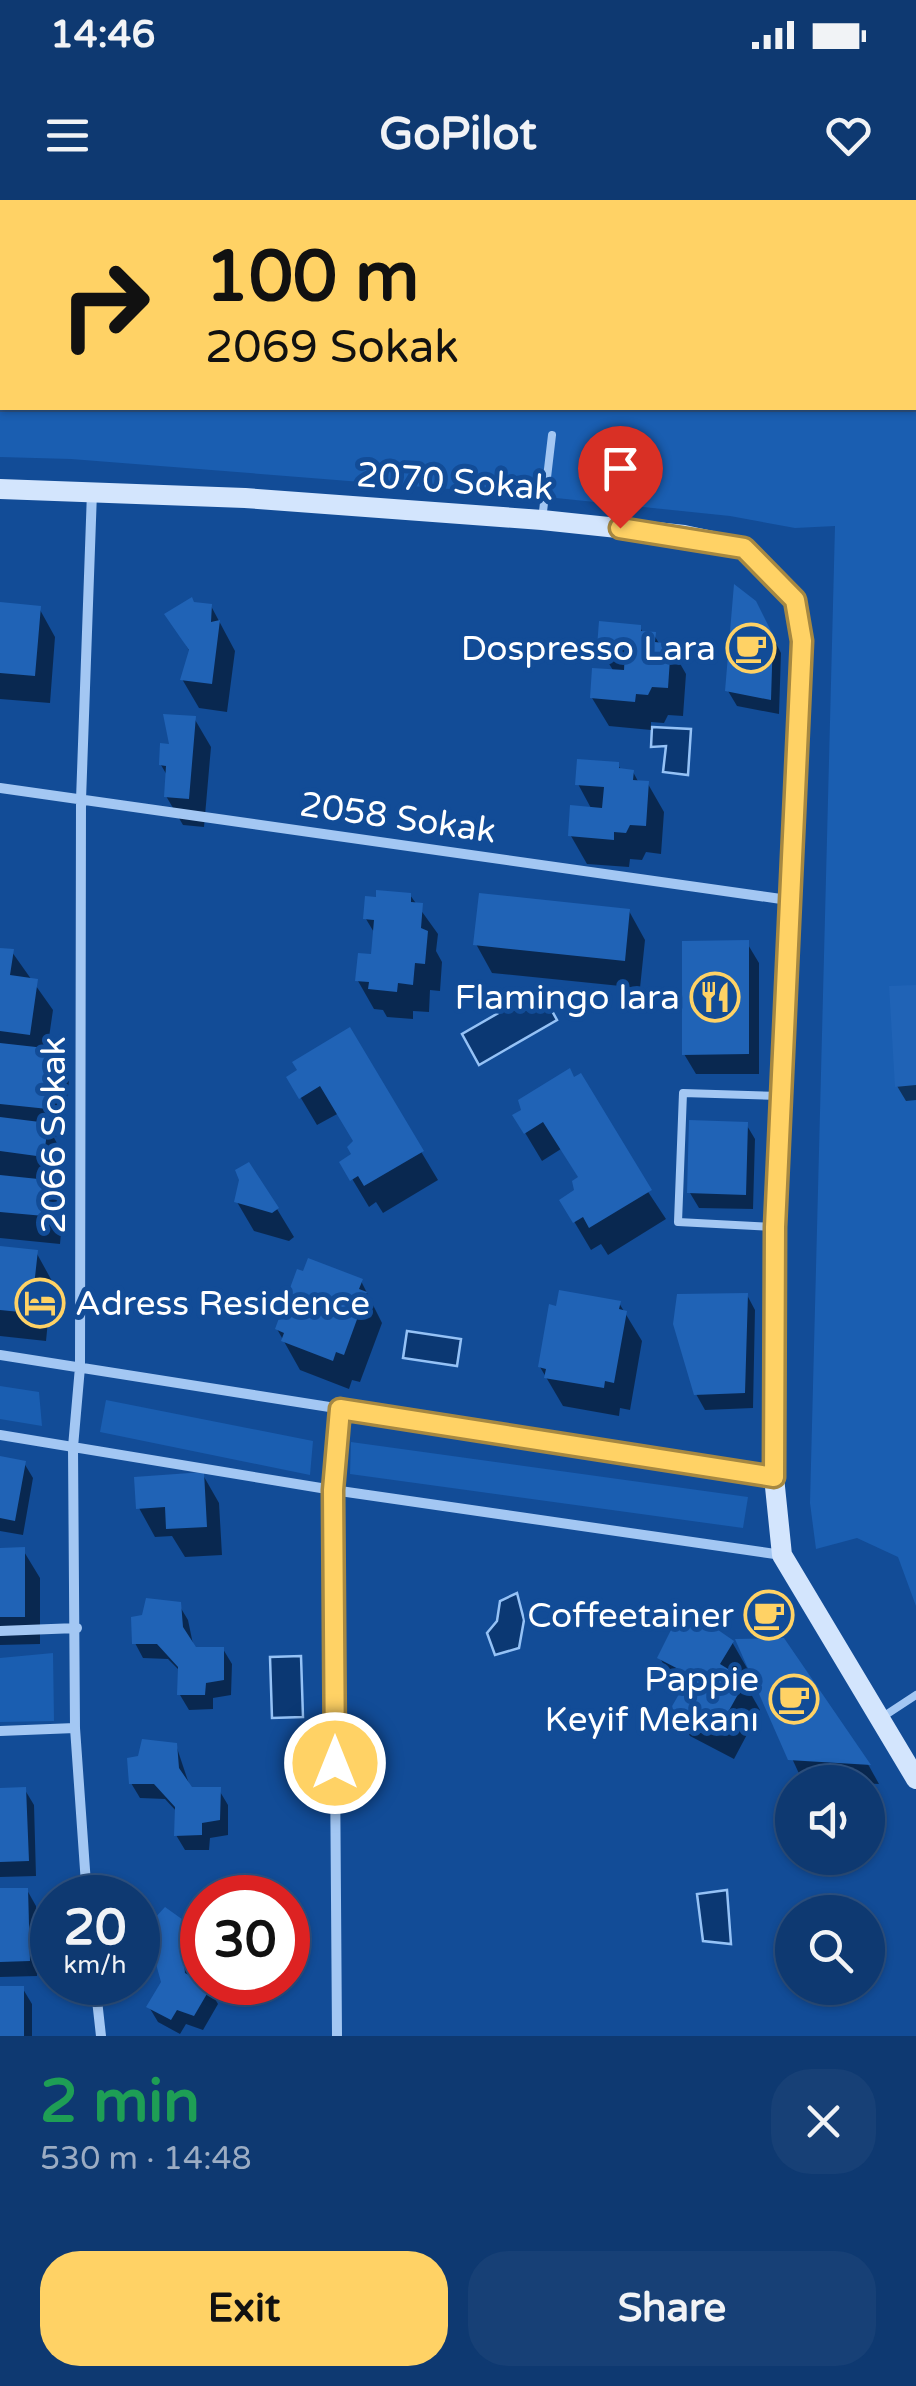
<!DOCTYPE html>
<meta charset="utf-8">
<style>
:root{--surface:#0e3971;--page:#174076;--text:#f1f3f6;--muted:#9bacc3;--line:#2e5384;--accent:#ffd265}
body{margin:0;font-family:"Varela Round",sans-serif;background:var(--page);color:var(--text);height:100vh;display:flex;flex-direction:column;font-size:38px;white-space:nowrap}
*{box-sizing:border-box;margin:0}
p{font-size:32px;color:var(--muted)}
.icon{flex:none;width:55px;height:55px;fill:none;stroke:currentColor;stroke-width:2;stroke-linecap:round;stroke-linejoin:round}
.map{position:relative;height:1836px;overflow:hidden}
.panel{display:flex;flex-direction:column;background:var(--surface);flex:1}
.panel>*{flex:none}
.top-card{position:absolute;left:0px;top:0px;width:918px;height:210px;box-shadow:0 2px 8px #0004,0 0 0 2px var(--line);background:#ffd265;color:#111;overflow:hidden}
.controls{position:absolute;left:775px;top:1565px;display:grid;gap:20px}
.controls a{display:grid;place-items:center;width:110px;height:110px;border-radius:50%;background:var(--surface);box-shadow:0 2px 8px #0004,0 0 0 2px var(--line);font-size:50px}
.speed{position:absolute;left:30px;top:1675px;display:flex;gap:20px;font-size:50px;font-weight:700;text-align:center}
.speed>*{display:grid;place-content:center;width:130px;height:130px;border-radius:50%;background:var(--surface);box-shadow:0 2px 8px #0004,0 0 0 2px var(--line);line-height:1}
.speed small{font-size:25px;font-weight:400}
.speed .limit{border:15px solid #d22;background:#fff;color:#111}
.pin{position:absolute;display:grid;place-items:center;width:85px;height:85px;color:#fff;margin:-102px -42px;border-radius:50% 50% 50% 0;rotate:-45deg;box-shadow:0 0 10px #0007}
.pin .icon{rotate:45deg}
.me{position:absolute;width:110px;margin:-55px;rotate:0deg;stroke-linejoin:round;filter:drop-shadow(0 0 8px #0008)}
.turn{display:flex;align-items:center;gap:35px;height:210px;padding:0 40px;font-size:45px}
.turn .icon{width:130px;height:130px;stroke-width:2.5}
.turn b{display:block;font-size:70px;line-height:85px}
.round{display:grid;place-items:center;flex:none;width:105px;height:105px;border-radius:40px;background:var(--page)}
.overview{display:flex;align-items:center;justify-content:space-between;height:170px;padding:0 40px}
h1{font-size:60px;font-weight:700;line-height:75px;color:#1e9e55}
.action{display:flex;gap:20px;margin-top:auto;padding:20px 40px}
.action a{flex:1;height:115px;border-radius:40px;background:var(--accent);color:#111;font-size:40px;font-weight:700;line-height:115px;text-align:center}
.action a+a{background:var(--page);color:var(--text)}
.status{display:flex;justify-content:space-between;align-items:center;height:70px;padding:0 50px;background:var(--surface);direction:ltr}
.status svg{height:28px;fill:currentColor}
header{display:flex;justify-content:space-between;align-items:center;height:130px;padding:0 40px;background:var(--surface);font-size:45px;font-weight:700}
.map>svg:first-child{display:block}
.green{fill:#1a5eb1;fill-rule:evenodd}
.water{fill:#0b3873;stroke:#95c2f6;stroke-width:2.5}
.shadow{fill:#0007}
.building{fill:#2063b6}
.lines{fill:none;stroke-linecap:round;stroke-linejoin:round}
.lane{stroke:#a3c7f3;stroke-width:8}
.street{stroke:#a3c7f3;stroke-width:10}
.secondary{stroke:#d3e5fd;stroke-width:20}
.route-casing{stroke:#a68842;stroke-width:25}
.route{stroke:#ffd265;stroke-width:18}
.labels{text-anchor:middle;stroke-width:10;stroke-linejoin:round;paint-order:stroke}
.street-label{font-size:35px;fill:#fff;stroke:#124c97}
.poi-label{font-size:35px;fill:#fff;stroke:#124c97;text-anchor:end}
</style>
<div class="status"><b>14:46</b><svg viewBox="0 0 49 12"><path d="M0 12V9h3v3zM5 12V6h3v6zM10 12V3h3v9zM15 12V0h3v12zM26 1h20v11H26zM47 4h2v5h-2z"/></svg></div>
<header><svg class="icon" aria-label="menu" viewBox="0 0 24 24"><path d="M4 6h16M4 12h16M4 18h16"/></svg>GoPilot<svg class="icon" aria-label="heart" viewBox="0 0 24 24"><path d="M12 20l-8-8c-3-5 5-10 8-4 3-6 11-1 8 4z"/></svg></header>
<div class="map">
<svg width="916" height="1836" viewBox="0 0 916 1836">
<rect width="100%" height="100%" fill="#124c97"/>
<path class="green" d="M0,0H916V1406L898,1357L857,1338L816,1349L810,1303L835,326L795,328L730,316L527,295L71,259L0,257ZM2,2H915V208H2Z
M0,1186L39,1192L42,1226L0,1219Z
M106,1200L313,1241L310,1275L100,1232Z
M351,1242L748,1297L743,1328L350,1274Z
M53,1453L54,1521L0,1522V1458Z"/>
<path class="water" d="M652,527L691,529L688,575L663,572L666,546L651,547Z
M540,789L557,820L479,865L462,834Z
M407,1131L461,1139L457,1166L403,1158Z
M517,1393L524,1420L519,1448L495,1455L487,1433L497,1421L500,1401Z
M301,1456L303,1517L272,1518L270,1457Z
M727,1690L731,1744L703,1741L697,1694Z"/>
<path class="shadow" d="M479,0H628L631,2H476Z
M194,404L211,406L235,451L227,512L199,508L182,479L190,452L168,415Z
M0,405L39,408L55,437L50,503L0,499Z
M764,420L781,453L779,514L737,506L728,491Z
M640,427L643,433L654,435L660,445L670,446L686,474L683,516L668,515L664,523L651,522V530L609,526L592,498L614,472L599,447Z
M194,518L211,547L204,627L183,625L166,596L168,577L161,565Z
M618,565L622,571L633,572L639,583L648,584L664,612L661,654L646,652L642,660L630,659L629,667L587,664L571,636L592,610L578,584Z
M410,695L438,734L436,751L442,762L440,791L430,790L429,812L413,811V819L387,817L383,810L374,809L358,781L373,757L375,734L366,719Z
M629,711L645,740L640,788L492,773L476,744Z
M747,743L759,763V874H696L684,854Z
M0,750L12,752L53,810L47,851H52L69,880L63,937L53,936L63,954L59,984L47,983L63,1011L60,1044L0,1038Z
M916,788V900L906,901L897,886Z
M349,831L438,980L383,1013L376,1002L369,1007L342,962L355,955L356,942L339,913L317,925L289,878Z
M574,880L666,1019L608,1055L601,1044L591,1050L562,1001L577,992L580,979L561,949L542,961L515,916Z
M746,924L755,939L753,1009L699,1008L690,993Z
M237,1002L277,1009L294,1037L289,1041L254,1031Z
M0,1048L36,1052L52,1081L46,1141L0,1136Z
M361,1081L382,1123L360,1182L352,1180L349,1189L300,1170L277,1129Z
M747,1095L755,1110L753,1208L705,1210L696,1194Z
M619,1103L642,1141L630,1210L620,1208L619,1216L563,1206L540,1167Z
M0,1259L24,1263L33,1278L23,1335L0,1331Z
M203,1275L219,1303L222,1355L185,1357L172,1336L155,1337L139,1308Z
M0,1350H23L40,1378V1444L0,1445Z
M179,1405L188,1420L194,1449H223L232,1464L231,1495L213,1498V1509L189,1510L180,1495L181,1472L168,1459L143,1458L135,1443Z
M783,1441L869,1566L879,1584L802,1580L750,1468L743,1480L760,1510L734,1559L690,1536L674,1508L684,1490L676,1486L660,1458L732,1442L747,1468Z
M176,1545L191,1590H219L228,1605V1635L210,1638L209,1650H185L176,1635L177,1612L165,1599L140,1598L131,1583Z
M25,1590L34,1605L36,1676L0,1677V1591Z
M27,1690L36,1706L37,1776L0,1777V1691Z
M144,1719L191,1729L200,1744L191,1767L192,1780L209,1789L218,1804L203,1830L186,1824L180,1834L158,1822L149,1807L163,1783L159,1764L138,1746Z
M0,1789H23L32,1804V1836H0Z"/>
<path class="building" d="M734,384L756,401L773,435L771,500L725,491Z
M192,397L194,402L212,404L211,422L220,420L212,484L180,480L189,450L164,414Z
M0,402L41,406L35,476L0,473Z
M599,421L641,425V431L656,432L655,442L671,444L668,488L652,487L648,495L636,494L635,502L590,498L592,468L624,470L625,449L597,447Z
M163,514L196,516L189,599L164,597L166,566L159,565L160,543L169,544Z
M577,559L619,562V568L634,570L633,580L649,581L646,626L630,625L626,633L614,632V640L568,636L570,605L602,608L604,587L575,585Z
M376,690L411,693V702L423,703L421,728L428,731L425,764L415,763L413,785L398,783L397,792L368,789L369,782L355,781L358,753L371,754L374,720L363,719L365,696L376,697Z
M479,693L630,709L625,761L473,745Z
M749,740V854L682,855V741Z
M0,748L14,749L10,775L38,779L30,835L0,831Z
M916,785V885L895,887L889,786Z
M350,827L424,951L364,986L358,976L350,981L339,962L351,954L347,947L353,941L320,886L299,899L286,877L297,870L292,862Z
M0,843L54,849L48,909L0,904Z
M570,868L574,877L581,873L652,990L589,1028L583,1017L573,1023L559,1000L574,990L572,981L578,977L543,922L524,934L512,915L521,910L518,900Z
M0,917L48,923L44,957L0,951Z
M689,920L748,922L746,995L687,993Z
M249,962L279,1008L272,1013L234,1002L239,980L235,970Z
M0,975L48,980L44,1016L0,1012Z
M0,1046L38,1050L31,1113L0,1110Z
M308,1058L363,1079L359,1089L367,1092L344,1155L336,1152L333,1161L281,1141L284,1133L275,1129L297,1069L303,1071Z
M559,1090L621,1101L619,1109L627,1111L614,1183L605,1181L604,1188L544,1178L546,1169L538,1167L549,1104L556,1106Z
M748,1093L745,1193L694,1195L673,1124L677,1094Z
M0,1256L26,1261L15,1321L0,1318Z
M204,1272L207,1327L166,1329L165,1307L136,1309L134,1277Z
M25,1347V1417H0V1348Z
M146,1398L181,1402L183,1427L196,1447H224V1480L206,1483L205,1495H177L178,1467L157,1444H132L131,1417L142,1415Z
M695,1414L734,1441L720,1464L746,1480L717,1532L671,1508L690,1475L657,1458L672,1428Z
M784,1438L871,1565L788,1560L735,1439Z
M142,1539L177,1543L179,1568L192,1587H221L220,1620L202,1623V1635L174,1636L175,1607L154,1584H129L127,1558L138,1556Z
M26,1587L29,1661L0,1662V1588Z
M0,1688H28L30,1761L0,1762Z
M165,1707L193,1727L183,1750L185,1773L211,1787L194,1816L177,1810L171,1820L146,1807L161,1782L153,1753L138,1743L143,1716L153,1720Z
M0,1786H24V1836H0Z"/>
<g class="lines">
<path class="lane" d="M542,320L552,235
M772,1027L678,1022L683,893L780,896
M881,1518L916,1495"/>
<path class="street" d="M0,588L788,700
M0,1155L773,1277
M0,1235L333,1290L782,1355
M0,1431L77,1428
M0,1531L75,1528
M87,1698L75,1528L73,1247L80,1167L81,600L92,292
M95,1782L101,1836
M337,1836L333,1290L340,1209"/>
<path class="secondary" d="M0,289L245,298L542,320L684,335L745,348L795,399L802,441L775,1027L774,1277L782,1355L916,1579"/>
</g>
<g class="lines">
<g class="route-casing">
<path id="route" d="M335,1563L333,1290L340,1209L774,1277L775,1027L802,441L795,400L744,348L620,328"/>
</g>
<use href="#route" class="route"/>
</g>
<defs>
<g id="cafe-ring" transform="scale(2.5)"><circle r="9.5" fill="#124c97" stroke="#ffd265" stroke-width="1.5"/><path d="M-5.5-4.5H6V0H3Q3 3.5 0 3.5H-2.5Q-5.5 3.5-5.5 0ZM3-3.2v2h1.7v-2ZM-6 4.5H4V6H-6Z" fill="#ffd265"/></g>
<g id="restaurant-ring" transform="scale(2.5)"><circle r="9.5" fill="#124c97" stroke="#ffd265" stroke-width="1.5"/><path d="M-5-6h1v4h1v-4h1v4h1v-4h1v5L-1.5 .5V6h-2V.5L-5-1ZM5-6V6H3V1.5H1.5Q1.5-4 5-6Z" fill="#ffd265"/></g>
<g id="hotel-ring" transform="scale(2.5)"><circle r="9.5" fill="#124c97" stroke="#ffd265" stroke-width="1.5"/><path d="M-6-4.5h1.5V1H6V5H4.5V3h-9V5H-6ZM-4 0a1.8 1.8 0 1 1 3.6 0ZM.5 0V-2.5h3Q6-2.5 6 0Z" fill="#ffd265"/></g>
</defs>
<g fill-rule="evenodd">
<use href="#cafe-ring" x="751" y="448"/>
<use href="#restaurant-ring" x="715" y="797"/>
<use href="#hotel-ring" x="40" y="1103"/>
<use href="#cafe-ring" x="769" y="1415"/>
<use href="#cafe-ring" x="794" y="1499"/>
</g>
<g class="labels">
<g class="street-label">
<text transform="translate(455 281) rotate(4)" y="12">2070 Sokak</text>
<text transform="translate(398 617) rotate(8)" y="12">2058 Sokak</text>
<text transform="translate(53 935) rotate(-90)" y="12">2066 Sokak</text>
</g>
<g class="poi-label">
<text x="716" y="460">Dospresso Lara</text>
<text x="680" y="809">Flamingo lara</text>
<text x="75" y="1115" text-anchor="start">Adress Residence</text>
<text x="734" y="1427">Coffeetainer</text>
<text x="759" y="1491">Pappie<tspan x="759" dy="40">Keyif Mekanı</tspan></text>
</g>
</g>
</svg>
<div class="controls">
<a><svg class="icon" aria-label="sound" viewBox="0 0 24 24"><path d="M4 9h4l5-4v14l-5-4H4zM17 9q2 3 0 6"/></svg></a>
<a><svg class="icon" aria-label="search" viewBox="0 0 24 24"><circle cx="10" cy="10" r="6"/><path d="M15 15l6 6"/></svg></a>
</div>
<div class="speed"><div>20<small>km/h</small></div><div class="limit">30</div></div>
<div class="pin" style="left:620px;top:328px;background:#d93025"><svg class="icon" aria-label="arrive" viewBox="0 0 24 24"><path d="M6 21V4h12l-3 4 3 4H6"/></svg></div>
<svg class="me" style="left:335px;top:1563px" viewBox="-20 -20 40 40"><circle r="17" fill="#ffd265" stroke="#fff" stroke-width="3"/><path d="M0-11L8 9 0 5-8 9z" fill="#fff"/></svg>
<div class="top-card">
<div class="turn"><svg class="icon" aria-label="right" viewBox="0 0 24 24"><path d="M7 20v-9h11M14 6l5 5-5 5"/></svg><div><b>100 m</b>2069 Sokak</div></div>
</div>
</div>
<section class="panel">
<div class="overview"><div><h1>2 min</h1><p>530 m · 14:48</p></div><a class="round"><svg class="icon" aria-label="close" viewBox="0 0 24 24"><path d="M6 6l12 12M18 6L6 18"/></svg></a></div>
<div class="action"><a>Exit</a><a>Share</a></div>
</section>
